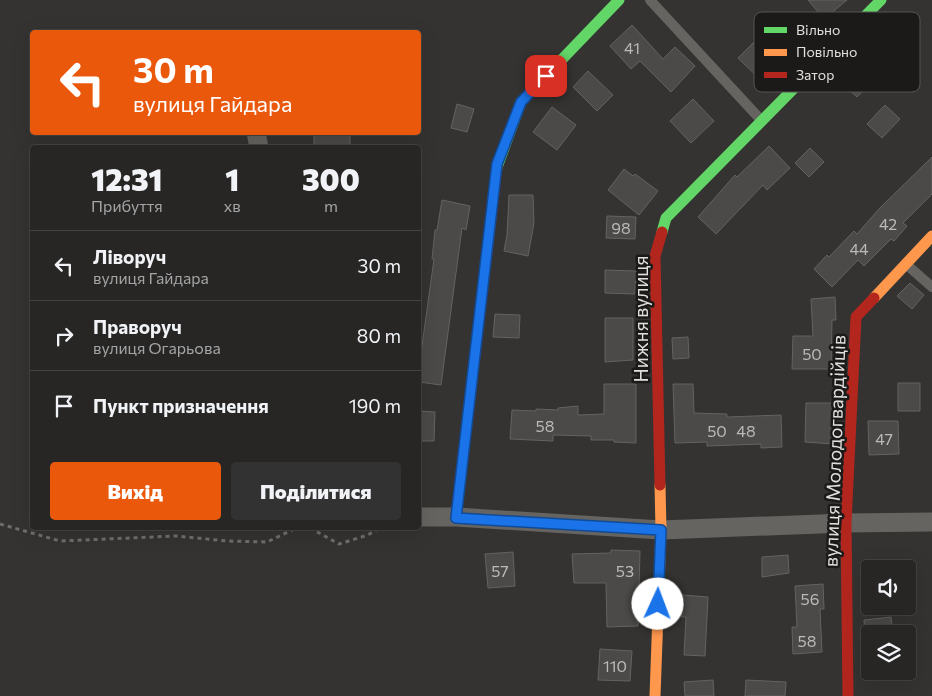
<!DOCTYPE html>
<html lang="uk">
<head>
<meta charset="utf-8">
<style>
  :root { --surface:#272625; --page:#333232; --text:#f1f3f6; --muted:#a4a5a7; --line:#434342; --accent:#ea580c }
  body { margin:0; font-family:Commissioner,sans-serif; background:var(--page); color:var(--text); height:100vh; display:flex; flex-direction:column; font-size:19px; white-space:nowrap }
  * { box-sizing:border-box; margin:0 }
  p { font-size:16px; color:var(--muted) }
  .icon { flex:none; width:28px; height:28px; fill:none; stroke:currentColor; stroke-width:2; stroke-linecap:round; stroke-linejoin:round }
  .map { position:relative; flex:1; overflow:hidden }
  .details { position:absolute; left:30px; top:145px; width:391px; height:385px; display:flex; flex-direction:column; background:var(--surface); border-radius:5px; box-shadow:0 5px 20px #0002,0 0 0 1px var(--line) }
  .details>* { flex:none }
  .hud { position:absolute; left:30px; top:30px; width:391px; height:105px; border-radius:5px; box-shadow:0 5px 20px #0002,0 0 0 1px var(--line); background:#ea580c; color:#fff; overflow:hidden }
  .buttons { position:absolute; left:861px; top:560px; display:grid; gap:10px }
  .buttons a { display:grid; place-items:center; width:55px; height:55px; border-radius:5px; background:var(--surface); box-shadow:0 5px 20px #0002,0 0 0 1px var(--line); font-size:25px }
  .pin { position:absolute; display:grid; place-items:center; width:42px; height:42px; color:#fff; margin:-21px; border-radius:10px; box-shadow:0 2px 8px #0006 }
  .me { position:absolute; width:55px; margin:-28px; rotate:2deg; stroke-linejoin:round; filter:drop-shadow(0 0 4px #0008) }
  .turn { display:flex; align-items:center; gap:18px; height:105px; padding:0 20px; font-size:22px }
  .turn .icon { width:65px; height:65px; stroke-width:2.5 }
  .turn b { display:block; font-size:35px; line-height:42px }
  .eta { display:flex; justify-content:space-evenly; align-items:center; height:85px; text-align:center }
  .eta b { font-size:30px; font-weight:800; line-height:35px }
  .button { display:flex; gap:10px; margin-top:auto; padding:10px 20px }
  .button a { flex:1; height:58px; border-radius:5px; background:var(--accent); color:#fff; font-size:20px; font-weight:800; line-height:58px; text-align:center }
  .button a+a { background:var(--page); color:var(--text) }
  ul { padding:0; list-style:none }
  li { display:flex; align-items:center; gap:15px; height:70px; padding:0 20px; border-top:1px solid var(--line) }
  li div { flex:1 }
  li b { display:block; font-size:19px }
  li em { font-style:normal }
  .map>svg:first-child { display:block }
  .building { fill:#4b4a49; stroke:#646361 }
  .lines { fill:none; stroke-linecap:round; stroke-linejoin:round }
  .path { stroke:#706e6c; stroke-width:3; stroke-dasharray:4 4; stroke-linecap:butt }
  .lane { stroke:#656460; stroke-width:10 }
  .street { stroke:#656460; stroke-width:19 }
  .fast { stroke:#63d668; stroke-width:11 }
  .slow { stroke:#ff974d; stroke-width:11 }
  .jam { stroke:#b3261e; stroke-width:11 }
  .route-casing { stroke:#114b97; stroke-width:12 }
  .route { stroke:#1a73e8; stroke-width:9 }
  .labels { text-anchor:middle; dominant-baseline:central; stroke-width:5; stroke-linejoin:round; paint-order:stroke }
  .number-label { font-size:16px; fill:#bbbab8 }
  .street-label { font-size:19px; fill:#e0dfdd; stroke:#1b1a19 }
  .key { fill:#1b1a19; stroke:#565554; stroke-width:1 }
  .key-label { font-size:14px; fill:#e0dfdd }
</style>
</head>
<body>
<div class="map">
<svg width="932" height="696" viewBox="0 0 932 696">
  <rect width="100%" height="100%" fill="#343331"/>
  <path class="building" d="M 808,0 L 847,0 L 824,19 Z
    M 890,13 L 906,30 L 892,44 L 894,46 L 867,74 L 873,80 L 857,97 L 832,74 Z
    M 632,25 L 663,59 L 675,47 L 695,66 L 671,92 L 640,61 L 631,69 L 610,46 Z
    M 754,42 L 779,67 L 763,82 L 738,58 Z
    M 588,71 L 613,95 L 597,111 L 573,87 Z
    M 693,99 L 714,121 L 691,143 L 670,121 Z
    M 457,104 L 474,109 L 467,132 L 451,128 Z
    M 885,105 L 900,119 L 882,138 L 867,124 Z
    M 552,107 L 576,125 L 557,150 L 533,132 Z
    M 314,132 L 350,132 L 350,148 L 314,148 Z
    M 769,146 L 790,168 L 767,190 L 763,185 L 716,234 L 698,217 L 735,175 L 737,177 Z
    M 810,148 L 824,162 L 809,177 L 795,163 Z
    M 932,157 L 932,194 L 903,223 L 907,226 L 894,241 L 891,239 L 864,266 L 858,260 L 832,287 L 814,269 L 827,255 L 829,257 L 854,231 L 857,234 L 879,209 Z
    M 624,169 L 633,176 L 635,174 L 658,191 L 639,215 L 608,190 Z
    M 509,195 L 533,195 L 534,223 L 528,256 L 504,251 L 507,235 Z
    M 442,200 L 470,206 L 466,230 L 462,228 L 441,385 L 419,382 L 419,353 L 421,353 L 426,317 L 434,259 L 432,259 L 435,230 L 437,230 Z
    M 607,216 L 636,217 L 635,239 L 606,238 Z
    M 605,270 L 636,271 L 635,294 L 605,293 Z
    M 910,283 L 924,295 L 912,309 L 897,296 Z
    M 835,297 L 836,320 L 832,320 L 831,369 L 792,369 L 793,336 L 813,336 L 811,299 Z
    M 495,314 L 520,315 L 519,338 L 493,337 Z
    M 605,318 L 633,318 L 633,360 L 605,362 Z
    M 688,337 L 689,358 L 673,359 L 672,338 Z
    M 898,383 L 920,383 L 920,411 L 898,411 Z
    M 604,384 L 636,384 L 636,443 L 614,442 L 614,440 L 591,440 L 591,436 L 553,435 L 553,441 L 510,439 L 512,410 L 536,411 L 536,409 L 558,410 L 558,408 L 578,406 L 578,415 L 604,414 Z
    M 673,384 L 693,384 L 694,413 L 727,414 L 727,417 L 781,415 L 782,447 L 761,448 L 761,444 L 707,446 L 707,442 L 675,443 Z
    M 806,403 L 834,403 L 833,444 L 805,442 Z
    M 419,411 L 435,412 L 434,441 L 419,441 Z
    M 868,421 L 898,421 L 899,454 L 869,455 Z
    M 611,550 L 640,551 L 639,589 L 637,589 L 638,626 L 607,627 L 606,583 L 574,583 L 572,554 L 611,553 Z
    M 513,552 L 515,586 L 488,588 L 485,554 Z
    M 788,555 L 789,573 L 762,577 L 762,557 Z
    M 823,584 L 824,609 L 820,609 L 822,652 L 793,654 L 792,627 L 797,627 L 795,586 Z
    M 682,595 L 708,597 L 705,656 L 684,655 L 686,617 L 681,617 Z
    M 891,617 L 893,634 L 865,634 L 864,620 Z
    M 600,649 L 632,651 L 630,681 L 598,680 Z
    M 713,680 L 714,696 L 685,696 L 684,682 Z
    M 746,680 L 786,682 L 785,696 L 745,696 Z"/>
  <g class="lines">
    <path class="path" d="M 0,524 L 60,541 L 176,536 L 227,541 L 267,542 L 296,528
      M 310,528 L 339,544 L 368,535 L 379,528"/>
    <path class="lane" d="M 650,0 L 762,121
      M 907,265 L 932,287"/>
    <path class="street" d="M 256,132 L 259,148
      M 419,517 L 456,517 L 661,530 L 846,523 L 932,522"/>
    <path class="fast" d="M 497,167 L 521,102 L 619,0
      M 662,232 L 666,218 L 881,0"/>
    <path class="slow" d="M 874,298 L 932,236
      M 655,696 L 661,530 L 660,485"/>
    <path class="jam" d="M 660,485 L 655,256 L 662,232
      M 456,517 L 497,167
      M 848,696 L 846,523 L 856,317 L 874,298"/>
  </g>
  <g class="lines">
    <g class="route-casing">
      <path id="route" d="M 546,76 L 521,102 L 497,164 L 456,518 L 661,530 L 658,604"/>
    </g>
    <use href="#route" class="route"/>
  </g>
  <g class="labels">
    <g class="number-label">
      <text x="632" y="47">41</text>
      <text x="888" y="223">42</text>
      <text x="621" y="227">98</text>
      <text x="859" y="248">44</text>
      <text x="812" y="353">50</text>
      <text x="545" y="425">58</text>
      <text x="717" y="430">50</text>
      <text x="746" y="430">48</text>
      <text x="884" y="438">47</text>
      <text x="500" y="570">57</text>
      <text x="625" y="570">53</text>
      <text x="810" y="598">56</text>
      <text x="807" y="640">58</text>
      <text x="615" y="665">110</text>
    </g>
    <g class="street-label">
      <text transform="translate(640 319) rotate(-90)">Нижня вулиця</text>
      <text transform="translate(834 451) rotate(-88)">вулиця Молодогвардійців</text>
    </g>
  </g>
  <rect x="754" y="12" width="166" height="80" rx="8" class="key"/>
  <rect x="764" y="27" width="23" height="6" fill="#63d668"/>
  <rect x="764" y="49" width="23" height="7" fill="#ff974d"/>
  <rect x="764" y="72" width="23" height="6" fill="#b3261e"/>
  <g class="key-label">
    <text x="796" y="35">Вільно</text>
    <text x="796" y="57">Повільно</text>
    <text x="796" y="80">Затор</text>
  </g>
</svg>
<div class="buttons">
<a><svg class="icon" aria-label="sound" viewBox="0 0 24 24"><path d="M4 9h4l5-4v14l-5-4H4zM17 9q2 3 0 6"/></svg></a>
<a><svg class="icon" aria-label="layers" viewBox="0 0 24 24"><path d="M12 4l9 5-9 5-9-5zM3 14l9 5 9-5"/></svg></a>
</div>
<div class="pin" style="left:546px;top:76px;background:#d93025"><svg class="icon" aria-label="arrive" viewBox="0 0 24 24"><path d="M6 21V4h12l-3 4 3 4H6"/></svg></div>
<svg class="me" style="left:658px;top:604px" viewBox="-20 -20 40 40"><circle r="19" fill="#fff"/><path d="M0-13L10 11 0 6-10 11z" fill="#1a73e8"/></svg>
<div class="hud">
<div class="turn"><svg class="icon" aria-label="left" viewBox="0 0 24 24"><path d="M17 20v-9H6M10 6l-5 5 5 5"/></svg><div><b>30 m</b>вулиця Гайдара</div></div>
</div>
<section class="details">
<div class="eta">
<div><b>12:31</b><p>Прибуття</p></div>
<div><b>1</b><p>хв</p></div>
<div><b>300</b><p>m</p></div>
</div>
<ul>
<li><svg class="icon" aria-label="left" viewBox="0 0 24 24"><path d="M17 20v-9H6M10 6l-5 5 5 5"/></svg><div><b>Ліворуч</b><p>вулиця Гайдара</p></div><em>30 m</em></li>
<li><svg class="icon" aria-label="right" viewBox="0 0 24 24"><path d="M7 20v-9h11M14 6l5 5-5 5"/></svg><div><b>Праворуч</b><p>вулиця Огарьова</p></div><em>80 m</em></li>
<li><svg class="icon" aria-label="arrive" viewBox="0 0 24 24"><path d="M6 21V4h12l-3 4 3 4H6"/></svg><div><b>Пункт призначення</b></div><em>190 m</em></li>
</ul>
<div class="button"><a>Вихід</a><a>Поділитися</a></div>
</section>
</div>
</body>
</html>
